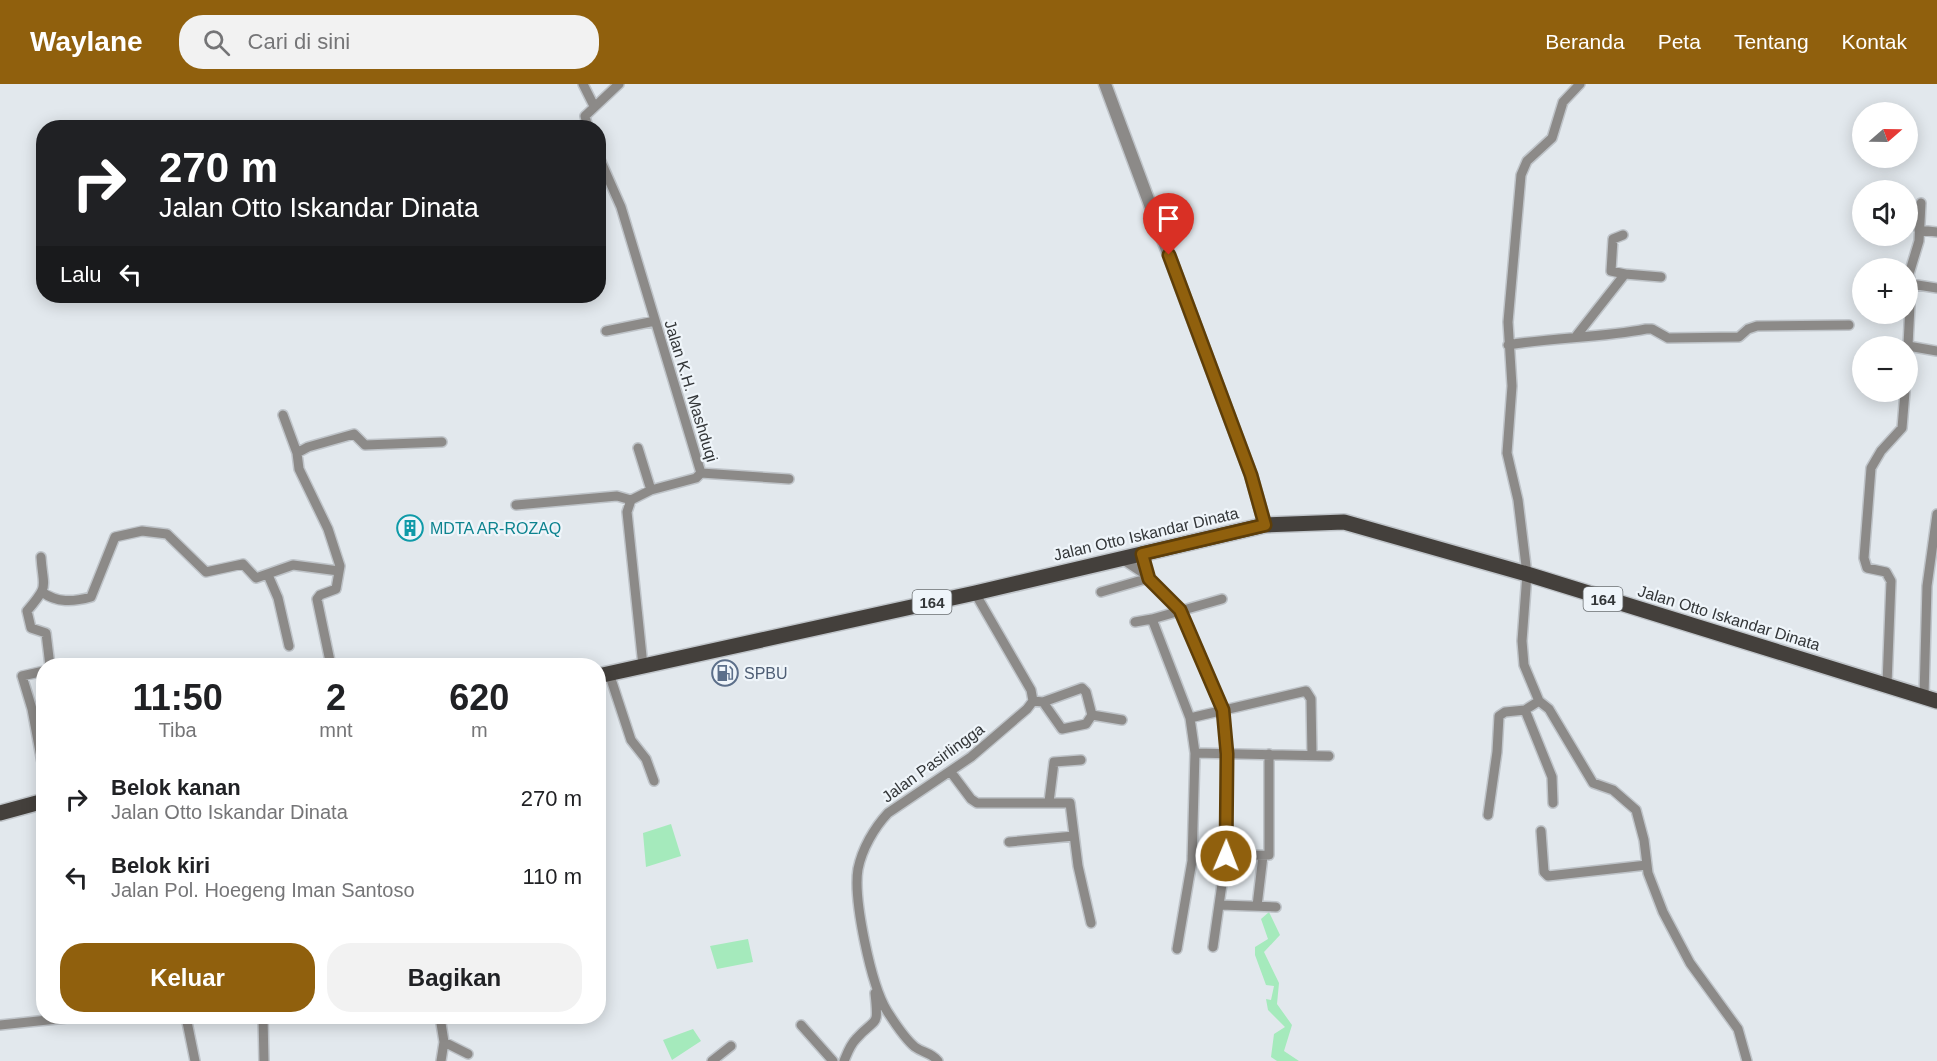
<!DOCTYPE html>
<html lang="id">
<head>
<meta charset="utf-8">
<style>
  :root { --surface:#fff; --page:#f2f2f2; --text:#202124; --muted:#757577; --accent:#90600d }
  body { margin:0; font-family:Helvetica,sans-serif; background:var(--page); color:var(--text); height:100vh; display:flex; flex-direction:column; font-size:22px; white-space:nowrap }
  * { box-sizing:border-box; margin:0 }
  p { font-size:20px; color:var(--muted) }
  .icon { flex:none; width:33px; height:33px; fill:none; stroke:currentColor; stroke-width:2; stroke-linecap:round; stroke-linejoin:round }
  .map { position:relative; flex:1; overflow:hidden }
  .details { position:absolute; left:36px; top:574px; width:570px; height:366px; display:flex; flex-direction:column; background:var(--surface); border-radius:24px; box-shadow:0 3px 15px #0003 }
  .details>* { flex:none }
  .top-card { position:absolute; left:36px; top:36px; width:570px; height:183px; border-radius:24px; box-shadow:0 3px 15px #0003; background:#202124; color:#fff; overflow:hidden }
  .needle { width:39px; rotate:70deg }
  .controls { position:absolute; left:1852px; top:18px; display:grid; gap:12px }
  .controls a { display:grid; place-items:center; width:66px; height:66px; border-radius:50%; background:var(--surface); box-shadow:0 3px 15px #0003; font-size:30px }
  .pin { position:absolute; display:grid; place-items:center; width:51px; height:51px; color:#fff; margin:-62px -26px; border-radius:50% 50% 50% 0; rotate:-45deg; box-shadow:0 0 6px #0007 }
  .pin .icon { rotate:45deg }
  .me { position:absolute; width:66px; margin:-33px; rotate:1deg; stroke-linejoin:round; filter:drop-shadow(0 0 4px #0008) }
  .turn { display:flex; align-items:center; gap:21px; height:126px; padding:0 24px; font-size:27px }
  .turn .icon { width:78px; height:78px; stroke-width:2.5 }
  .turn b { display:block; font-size:42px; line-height:51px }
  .then { display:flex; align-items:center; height:57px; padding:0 24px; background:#0003; gap:12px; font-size:22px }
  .eta { display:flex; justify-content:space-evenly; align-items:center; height:102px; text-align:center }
  .eta b { font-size:36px; font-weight:700; line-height:42px }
  .primary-button { display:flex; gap:12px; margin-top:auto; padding:12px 24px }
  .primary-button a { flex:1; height:69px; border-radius:24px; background:var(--accent); color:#fff; font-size:24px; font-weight:700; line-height:69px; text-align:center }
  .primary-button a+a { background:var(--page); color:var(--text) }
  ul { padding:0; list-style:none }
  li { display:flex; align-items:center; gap:18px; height:78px; padding:0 24px }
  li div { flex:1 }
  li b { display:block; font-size:22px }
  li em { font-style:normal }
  header { display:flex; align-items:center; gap:36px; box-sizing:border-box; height:84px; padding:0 30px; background:var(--accent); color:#fff }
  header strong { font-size:28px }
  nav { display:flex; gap:33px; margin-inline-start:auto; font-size:21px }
  .search { width:420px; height:54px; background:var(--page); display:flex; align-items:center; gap:15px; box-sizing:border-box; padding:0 21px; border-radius:24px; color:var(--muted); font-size:22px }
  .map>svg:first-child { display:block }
  .green { fill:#a5eabc }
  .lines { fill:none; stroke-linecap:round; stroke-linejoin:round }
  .minor-casing { stroke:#bfc4c9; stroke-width:12 }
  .tertiary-casing { stroke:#bfc4c9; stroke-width:15 }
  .primary-casing { stroke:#bfc4c9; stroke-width:18 }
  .minor { stroke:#8c8a88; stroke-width:9 }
  .tertiary { stroke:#8c8a88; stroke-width:12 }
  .primary { stroke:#44403c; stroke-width:15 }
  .route-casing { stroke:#5e3e08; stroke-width:15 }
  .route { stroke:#90600d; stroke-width:10 }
  .labels { text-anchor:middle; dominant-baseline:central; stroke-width:4.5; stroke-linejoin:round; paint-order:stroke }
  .shield { fill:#eff5fa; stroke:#6b6f72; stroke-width:1.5 }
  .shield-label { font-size:15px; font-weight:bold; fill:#333638 }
  .street-label { font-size:16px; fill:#333638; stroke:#eff5fa }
  .culture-label { font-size:16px; fill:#0d838f; stroke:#eff5fa; text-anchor:start }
  .service-label { font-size:16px; fill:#4e5e75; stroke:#eff5fa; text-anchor:start }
</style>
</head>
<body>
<header>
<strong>Waylane</strong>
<div class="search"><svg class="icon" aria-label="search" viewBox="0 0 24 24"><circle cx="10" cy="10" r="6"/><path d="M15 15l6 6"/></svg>Cari di sini</div>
<nav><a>Beranda</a><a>Peta</a><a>Tentang</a><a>Kontak</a></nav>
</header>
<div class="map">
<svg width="1937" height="977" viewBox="0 0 1937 977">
  <rect width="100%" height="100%" fill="#e2e8ed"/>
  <path class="green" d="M 671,740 L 681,772 L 646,783 L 643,749 Z
    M 1269,828 L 1280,851 L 1264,868 L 1279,899 L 1277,920 L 1292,941 L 1284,967 L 1299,977 L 1277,977 L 1271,973 L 1274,950 L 1285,943 L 1268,926 L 1266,915 L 1271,916 L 1274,902 L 1266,901 L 1255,871 L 1255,863 L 1268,855 L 1261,835 Z
    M 748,855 L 753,878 L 717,885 L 710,862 Z
    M 693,945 L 701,957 L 672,976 L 663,956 Z"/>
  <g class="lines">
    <g class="minor-casing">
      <path id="minor" d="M 583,0 L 594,22
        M 1580,0 L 1563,18 L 1552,54 L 1527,77 L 1521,91 L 1508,238 L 1512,302 L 1507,369 L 1518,416 L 1527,490 L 1522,557 L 1524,581 L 1539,617 L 1549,625 L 1593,699 L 1613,706 L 1636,726 L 1644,756 L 1648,789 L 1663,828 L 1690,879 L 1738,945 L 1747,977
        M 588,44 L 585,32 L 619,0
        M 598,71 L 621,123 L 701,389 L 696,394 L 651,406 L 631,416 L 627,428 L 643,582
        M 1919,146 L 1937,148
        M 1625,190 L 1661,193
        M 1911,200 L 1909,190 L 1919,157 L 1921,119
        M 606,247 L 655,237
        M 1577,251 L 1625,190 L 1611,187 L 1613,155 L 1623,151
        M 1508,261 C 1554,253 1600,254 1646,245 L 1652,245 L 1668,254 L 1739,253 L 1748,245 L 1757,242 L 1849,241
        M 1908,262 L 1911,200 L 1937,204
        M 1908,262 L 1937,267
        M 283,331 L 297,369
        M 638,364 L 651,406
        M 701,389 L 789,395
        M 516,421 L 617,412 L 631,416
        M 1142,470 L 1149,494 L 1180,526 L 1223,626 L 1227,670 L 1226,772 L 1213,863
        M 41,473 C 43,505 50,500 27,527 L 31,544 L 46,549 L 50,582
        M 1122,475 L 1149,493
        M 268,491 L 278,514 L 289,562
        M 42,508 C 57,519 73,518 91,513 L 115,453 L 142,447 L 167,450 L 206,488 L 243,480 L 256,494 L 293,481 L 339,487
        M 1101,508 L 1149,494
        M 1135,538 L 1152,535
        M 331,582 L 317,515 L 320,511 L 336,505 L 340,482 L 328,445 L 299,385 L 297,369 L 308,363 L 354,350 L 365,361 L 442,358
        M 44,587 L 22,592 L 32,625 L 44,689
        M 609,589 L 631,656 L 646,675 L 654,697
        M 1887,600 L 1891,497 L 1886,488 L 1867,484 L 1864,474 L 1871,384 L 1881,367 L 1902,344 L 1905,308
        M 1924,612 L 1927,502 L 1937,430
        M 1033,617 L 1043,618 L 1082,604 L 1086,608 L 1092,631 L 1086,640 L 1062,645 L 1043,618
        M 1525,626 L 1552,693 L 1553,719
        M 1092,631 L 1122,636
        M 1190,634 L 1306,607 L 1311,615 L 1312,671
        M 1195,669 L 1329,672
        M 950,687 L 971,715 L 977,719 L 1070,719 L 1078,782 L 1091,839
        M 1049,718 L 1054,678 L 1081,676
        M 1488,731 L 1497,668 L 1499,632 L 1505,628 L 1525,626 L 1539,617
        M 1541,747 L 1544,788 L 1548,792 L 1647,781
        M 1009,758 L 1074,752
        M 1192,772 L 1269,771 L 1269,670
        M 1220,821 L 1276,823
        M 1257,822 L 1263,772
        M 1177,865 L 1192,777 L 1195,669 L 1190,634 L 1152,535 L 1222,515
        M 186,933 L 195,977
        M 263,933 L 264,977
        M 440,933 L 444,958 L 441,977
        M 0,941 L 76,933
        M 801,941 L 833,977
        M 444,958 L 468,970
        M 712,977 L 731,962
        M 844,977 C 847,970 850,961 856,955 C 876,932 879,946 875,909
        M 938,977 C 931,968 923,969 915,963 C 905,955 894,938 887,927 C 871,901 853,815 858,785 C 862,765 874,744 888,729 L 971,673 L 1027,625 L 1033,617 L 1031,606 L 975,509"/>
    </g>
    <g class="tertiary-casing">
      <path id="tertiary" d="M 1105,0 L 1251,391 L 1265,441"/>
    </g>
    <g class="primary-casing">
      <path id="primary" d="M 598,592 L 975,509 L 1265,441 L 1344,438 L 1527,490 L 1937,617
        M 0,729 L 44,717"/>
    </g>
    <use href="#minor" class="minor"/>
    <use href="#tertiary" class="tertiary"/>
    <use href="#primary" class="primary"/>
  </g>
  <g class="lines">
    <g class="route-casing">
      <path id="route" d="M 1169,171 L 1251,391 L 1265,441 L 1142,470 L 1149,495 L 1180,526 L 1223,626 L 1227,670 L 1226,772"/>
    </g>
    <use href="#route" class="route"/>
  </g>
  <defs>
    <g id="building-ring" transform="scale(1.35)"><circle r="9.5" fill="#eff5fa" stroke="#0f9aa8" stroke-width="1.5"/><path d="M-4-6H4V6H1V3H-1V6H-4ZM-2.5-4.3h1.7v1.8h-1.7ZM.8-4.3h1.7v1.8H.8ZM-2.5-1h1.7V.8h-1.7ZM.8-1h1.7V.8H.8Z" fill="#0f9aa8"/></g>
    <g id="fuel-ring" transform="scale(1.35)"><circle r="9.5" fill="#eff5fa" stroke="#5c6f8a" stroke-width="1.5"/><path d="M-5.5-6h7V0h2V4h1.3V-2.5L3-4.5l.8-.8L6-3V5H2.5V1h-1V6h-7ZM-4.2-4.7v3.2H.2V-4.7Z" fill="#5c6f8a"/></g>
  </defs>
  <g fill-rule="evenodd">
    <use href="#building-ring" x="410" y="444"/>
    <use href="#fuel-ring" x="725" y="589"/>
  </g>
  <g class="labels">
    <g class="shield">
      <rect x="1583.5" y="503" width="39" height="24" rx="4.5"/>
      <rect x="912.5" y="506" width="39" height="24" rx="4.5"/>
    </g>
    <g class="shield-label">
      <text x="1603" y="515">164</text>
      <text x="932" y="518">164</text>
    </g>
    <g class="street-label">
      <text transform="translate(691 307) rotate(73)">Jalan K.H. Mashduqi</text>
      <text transform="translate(1146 450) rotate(-13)">Jalan Otto Iskandar Dinata</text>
      <text transform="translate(1729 534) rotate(17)">Jalan Otto Iskandar Dinata</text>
      <text transform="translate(933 679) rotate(-36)">Jalan Pasirlingga</text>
    </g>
    <g class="culture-label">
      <text x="430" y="444">MDTA AR-ROZAQ</text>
    </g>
    <g class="service-label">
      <text x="744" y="589">SPBU</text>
    </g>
  </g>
</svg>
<div class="controls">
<a><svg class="needle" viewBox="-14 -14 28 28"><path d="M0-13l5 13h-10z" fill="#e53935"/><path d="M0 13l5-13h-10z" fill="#757577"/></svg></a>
<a><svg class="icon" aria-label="sound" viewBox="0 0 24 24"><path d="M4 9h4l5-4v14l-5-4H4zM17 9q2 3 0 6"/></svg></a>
<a>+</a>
<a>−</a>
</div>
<div class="pin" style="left:1169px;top:171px;background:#d93025"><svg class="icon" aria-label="arrive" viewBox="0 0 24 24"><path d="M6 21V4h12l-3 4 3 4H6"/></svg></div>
<svg class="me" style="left:1226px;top:772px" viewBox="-20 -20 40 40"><circle r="17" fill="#90600d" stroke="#fff" stroke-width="3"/><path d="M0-11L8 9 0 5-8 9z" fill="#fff"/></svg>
<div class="top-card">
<div class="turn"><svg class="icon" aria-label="right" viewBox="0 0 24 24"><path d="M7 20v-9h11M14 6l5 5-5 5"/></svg><div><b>270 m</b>Jalan Otto Iskandar Dinata</div></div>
<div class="then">Lalu<svg class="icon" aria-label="left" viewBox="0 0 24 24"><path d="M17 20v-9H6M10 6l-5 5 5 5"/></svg></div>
</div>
<section class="details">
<div class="eta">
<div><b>11:50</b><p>Tiba</p></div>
<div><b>2</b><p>mnt</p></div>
<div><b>620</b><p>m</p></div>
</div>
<ul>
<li><svg class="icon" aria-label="right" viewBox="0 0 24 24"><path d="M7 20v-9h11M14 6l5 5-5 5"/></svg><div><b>Belok kanan</b><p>Jalan Otto Iskandar Dinata</p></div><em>270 m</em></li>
<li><svg class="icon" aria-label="left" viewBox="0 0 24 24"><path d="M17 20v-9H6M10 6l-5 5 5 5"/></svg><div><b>Belok kiri</b><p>Jalan Pol. Hoegeng Iman Santoso</p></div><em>110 m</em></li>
</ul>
<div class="primary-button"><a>Keluar</a><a>Bagikan</a></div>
</section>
</div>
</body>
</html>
